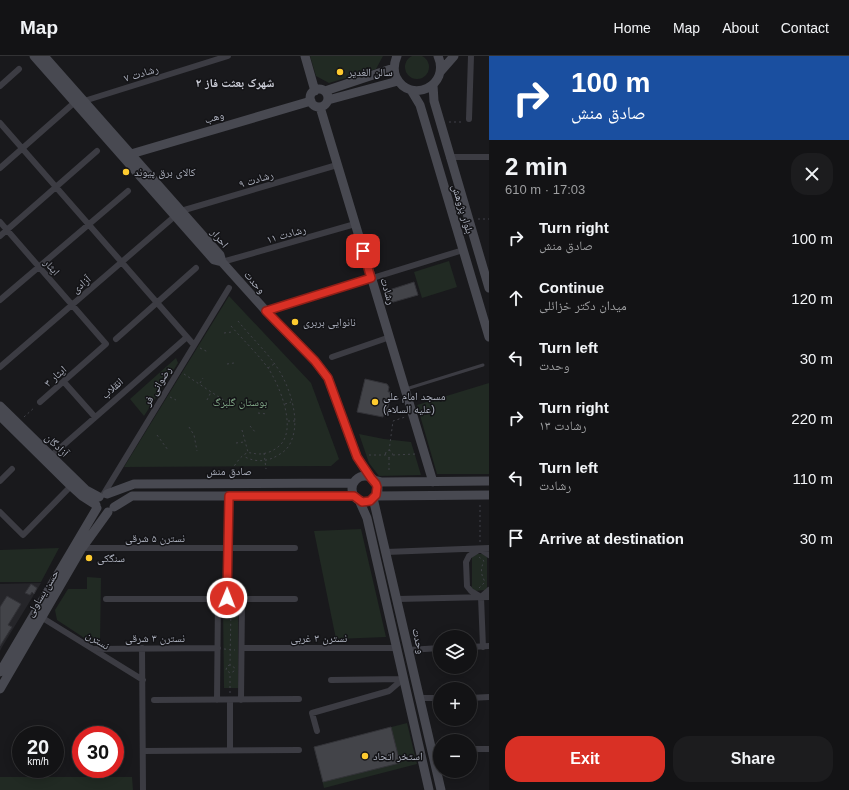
<!DOCTYPE html>
<html lang="en">
<head>
<meta charset="utf-8">
<style>
  :root { --surface:#131315; --page:#1c1c1e; --text:#f1f3f6; --muted:#9d9ea0; --line:#323234; --accent:#d93025 }
  body { margin:0; font-family:Helvetica,"Noto Naskh Arabic",sans-serif; background:var(--page); color:var(--text); height:100vh; display:flex; flex-direction:column; font-size:15px; white-space:nowrap }
  * { box-sizing:border-box; margin:0 }
  p { font-size:13px; color:var(--muted) }
  .icon { flex:none; width:22px; height:22px; fill:none; stroke:currentColor; stroke-width:2; stroke-linecap:round; stroke-linejoin:round }
  .map { position:relative; flex:1; overflow:hidden }
  .details { display:flex; flex-direction:column; background:var(--surface); width:360px }
  .details>* { flex:none }
  .banner { background:#1a4fa0; color:#fff; overflow:hidden }
  .tools { position:absolute; left:433px; top:574px; display:grid; gap:8px }
  .tools a { display:grid; place-items:center; width:44px; height:44px; border-radius:50%; background:var(--surface); box-shadow:0 2px 10px #0003,0 0 0 1px var(--line); font-size:20px }
  .speed { position:absolute; left:12px; top:670px; display:flex; gap:8px; font-size:20px; font-weight:700; text-align:center }
  .speed>* { display:grid; place-content:center; width:52px; height:52px; border-radius:50%; background:var(--surface); box-shadow:0 2px 10px #0003,0 0 0 1px var(--line); line-height:1 }
  .speed small { font-size:10px; font-weight:400 }
  .speed .limit { border:6px solid #d22; background:#fff; color:#111 }
  .pin { position:absolute; display:grid; place-items:center; width:34px; height:34px; color:#fff; margin:-17px; border-radius:8px; box-shadow:0 2px 6px #0006 }
  .me { position:absolute; width:44px; margin:-22px; rotate:1deg; stroke-linejoin:round; filter:drop-shadow(0 0 3px #0008) }
  .turn { display:flex; align-items:center; gap:14px; height:84px; padding:0 16px; font-size:18px }
  .turn .icon { width:52px; height:52px; stroke-width:2.5 }
  .turn b { display:block; font-size:28px; line-height:34px }
  .round { display:grid; place-items:center; flex:none; width:42px; height:42px; border-radius:16px; background:var(--page) }
  .overview { display:flex; align-items:center; justify-content:space-between; height:68px; padding:0 16px }
  h1 { font-size:24px; font-weight:700; line-height:30px }
  .button { display:flex; gap:8px; margin-top:auto; padding:8px 16px }
  .button a { flex:1; height:46px; border-radius:16px; background:var(--accent); color:#fff; font-size:16px; font-weight:700; line-height:46px; text-align:center }
  .button a+a { background:var(--page); color:var(--text) }
  ul { padding:0; list-style:none }
  li { display:flex; align-items:center; gap:12px; height:60px; padding:0 16px }
  li div { flex:1 }
  li b { display:block; font-size:15px }
  li em { font-style:normal }
  header { display:flex; align-items:center; gap:24px; box-sizing:border-box; height:56px; padding:0 20px; background:var(--surface); border-bottom:1px solid var(--line) }
  header strong { font-size:19px }
  nav { display:flex; gap:22px; margin-inline-start:auto; font-size:14px }
  main { display:flex; flex:1; min-height:0 }
  .map>svg:first-child { display:block }
  .built { fill:#252529 }
  .green { fill:#212a23 }
  .building { fill:#434449; stroke:#333338 }
  .lines { fill:none; stroke-linecap:round; stroke-linejoin:round }
  .path { stroke:#404148; stroke-width:1; stroke-dasharray:2 3; stroke-linecap:butt }
  .lane { stroke:#3c3c43; stroke-width:3 }
  .street { stroke:#3c3c43; stroke-width:6 }
  .secondary { stroke:#484951; stroke-width:9 }
  .route-casing { stroke:#8d1f18; stroke-width:10 }
  .route { stroke:#d93025; stroke-width:7 }
  .poi-dot { fill:#fecb2f; stroke:#141417; stroke-width:1.5 }
  .labels { text-anchor:middle; dominant-baseline:central; stroke-width:3; stroke-linejoin:round; paint-order:stroke }
  .poi-label { font-size:11px; fill:#abafbc; stroke:#141417; text-anchor:start }
  .street-label { font-size:11px; fill:#abafbc; stroke:#141417 }
  .park-label { font-size:11px; fill:#81a887; stroke:#141417 }
  .neighbourhood-label { font-size:12px; font-weight:bold; fill:#ccced8; stroke:#141417 }
</style>
</head>
<body>
<header>
<strong>Map</strong>
<nav><a>Home</a><a>Map</a><a>About</a><a>Contact</a></nav>
</header>
<main>
<div class="map">
<svg width="489" height="734" viewBox="0 0 489 734">
  <rect width="100%" height="100%" fill="#19191c"/>
  <path class="built" d="M 41,527 L 2,591 L 0,595 L 0,528 Z"/>
  <path class="green" d="M405 11a12 12 0 1 1 24 0a12 12 0 1 1-24 0Z
    M 310,0 L 383,0 L 376,13 L 329,27 L 316,20 Z
    M 449,205 L 457,231 L 422,242 L 414,216 Z
    M 229,240 L 311,327 L 339,403 L 331,410 L 124,411 Z
    M 176,302 L 178,307 L 144,360 L 130,343 Z
    M 489,327 L 489,418 L 437,418 L 417,349 Z
    M 359,378 L 384,383 L 411,386 L 421,419 L 379,420 L 369,407 Z
    M 361,473 L 386,581 L 336,583 L 314,475 Z
    M 59,492 L 41,526 L 0,526 L 0,494 Z
    M 474,498 L 484,498 L 487,501 L 487,532 L 485,534 L 475,535 L 472,532 L 472,501 Z
    M 87,521 L 101,522 L 100,587 L 95,589 L 57,564 L 55,554 L 68,533 L 87,533 Z
    M 223,551 L 238,551 L 238,632 L 224,632 Z
    M 407,667 L 417,708 L 324,732 L 314,691 Z
    M 0,721 L 132,721 L 133,734 L 0,734 Z"/>
  <path class="building" d="M 414,226 L 418,239 L 390,247 L 386,235 Z
    M 365,323 L 387,328 L 389,331 L 388,336 L 392,336 L 387,356 L 384,356 L 383,361 L 357,356 Z
    M 31,528 L 37,532 L 34,538 L 32,536 L 30,539 L 25,537 Z
    M 7,540 L 21,548 L 8,569 L 12,571 L 0,590 L 0,551 Z
    M 391,671 L 400,707 L 323,726 L 314,691 Z"/>
  <g class="lines">
    <path class="path" d="M 449,66 L 464,66
      M 478,163 L 489,163
      M 238,265 C 249,279 263,292 274,307 C 287,324 298,354 294,376 C 292,385 289,393 280,398 C 268,406 256,407 243,400
      M 231,270 C 243,284 257,297 268,312 C 279,328 299,375 278,391 C 273,395 266,398 259,398 C 254,398 250,396 247,397 C 240,400 236,408 232,413
      M 224,277 L 232,276
      M 200,292 L 208,296
      M 227,308 L 234,307
      M 268,312 L 274,308
      M 184,318 L 231,349
      M 200,327 L 203,322
      M 170,341 L 176,344
      M 207,344 L 211,336
      M 285,348 L 291,346
      M 258,357 L 267,358
      M 24,361 L 35,351
      M 288,365 L 295,365
      M 250,370 L 256,377
      M 189,371 L 194,379 L 197,395
      M 242,374 L 248,396
      M 157,379 L 168,394
      M 236,387 L 244,386
      M385.5 398a3.5 3.5 0 1 1 7 0a3.5 3.5 0 1 1-7 0Z
      M 389,395 L 393,365 L 405,361
      M 264,397 L 266,413
      M 369,399 L 385,399
      M 393,399 L 416,398
      M 389,402 L 389,416
      M 480,486 L 480,447
      M 479,532 L 485,526 C 481,518 480,514 484,505 L 479,501
      M 224,593 L 235,594
      M 230,609 L 227,610 L 226,614 L 230,617 L 233,616 L 235,613 L 233,610 L 230,609 L 231,550
      M 230,637 L 230,618"/>
    <path class="lane" d="M 406,333 L 483,309"/>
    <path class="street" d="M 0,30 L 19,13
      M 84,45 L 228,0
      M 469,63 L 471,0
      M 0,67 L 194,289
      M 449,101 L 489,101
      M 0,112 L 75,46
      M 181,155 L 337,109
      M 0,166 L 106,288 L 40,346
      M 0,180 L 97,95
      M 222,206 L 355,168
      M 0,244 L 128,135
      M 266,255 L 463,194
      M 116,283 L 196,212
      M 332,301 L 390,281
      M 0,311 L 175,160
      M 64,326 L 95,361
      M 51,400 L 187,281
      M 0,425 L 12,413
      M 103,439 L 229,232
      M 0,456 L 23,479 L 71,430
      M 82,492 L 295,492
      M 386,496 L 489,492
      M 481,541 L 471,535 L 467,530 L 466,506 L 469,500 L 480,493 L 489,499
      M 481,541 L 483,591
      M 481,541 L 489,534
      M 227,542 L 229,440
      M 106,543 L 295,543
      M 397,543 L 489,541
      M 41,561 L 143,624
      M 470,591 L 489,590
      M 142,592 L 143,734
      M 242,592 L 396,592
      M 93,593 L 218,592
      M 409,594 L 440,592
      M 331,624 L 403,623
      M 420,642 L 440,642
      M 470,642 L 489,641
      M 154,644 L 299,643
      M 217,644 L 218,542
      M 230,644 L 230,694
      M 241,644 L 242,543
      M 317,675 L 312,657 L 389,635 L 403,623
      M 470,693 L 489,693
      M 143,695 L 299,694"/>
    <path class="secondary" d="M 34,0 L 214,204 L 222,206
      M 44,0 L 220,199 L 222,206 L 266,255 L 315,305 L 328,322 L 357,401 L 371,422
      M 305,0 L 315,35
      M 397,0 C 394,7 393,14 396,21 C 410,49 451,30 438,0
      M 440,16 L 454,0
      M 433,29 L 434,45 L 489,232
      M310 42a9 9 0 1 1 18 0a9 9 0 1 1-18 0Z
      M 411,34 L 420,49 L 489,281
      M 325,35 L 394,12
      M 328,44 L 398,25
      M 320,51 L 433,426
      M 128,102 L 131,98 L 311,45
      M 0,350 L 86,434 L 99,441
      M 0,360 L 71,430 L 82,440 L 96,449
      M352 433a13 13 0 1 1 26 0a13 13 0 1 1-26 0Z
      M 374,424 L 382,426 L 489,425
      M 107,438 L 134,428 L 353,427
      M 375,440 L 489,439
      M 373,442 L 441,734
      M 359,444 L 367,462 L 429,734
      M 114,451 L 132,440 L 354,440
      M 0,616 L 97,452
      M 0,633 L 82,492 L 108,456"/>
  </g>
  <g class="lines">
    <g class="route-casing">
      <path id="route" d="M 227,542 L 229,440 L 354,440 L 362,446 L 370,445 L 376,439 L 377,431 L 376,428 L 371,422 L 357,401 L 328,322 L 315,305 L 266,255 L 371,222 L 363,195"/>
    </g>
    <use href="#route" class="route"/>
  </g>
  <g class="poi-dot">
    <circle cx="340" cy="16" r="4"/>
    <circle cx="126" cy="116" r="4"/>
    <circle cx="295" cy="266" r="4"/>
    <circle cx="375" cy="346" r="4"/>
    <circle cx="89" cy="502" r="4"/>
    <circle cx="365" cy="700" r="4"/>
  </g>
  <g class="labels">
    <g class="poi-label">
      <text x="348" y="16">سالن الغدیر</text>
      <text x="134" y="116">کالای برق پیوند</text>
      <text x="303" y="266">نانوایی بربری</text>
      <text x="383" y="340">مسجد امام علی<tspan x="383" dy="13">(علیه السلام)</tspan></text>
      <text x="97" y="502">سنگکی</text>
      <text x="373" y="700">استخر اتحاد</text>
    </g>
    <g class="street-label">
      <text transform="translate(141 17) rotate(-17)">رشادت ۷</text>
      <text transform="translate(214 61) rotate(-16)">وهب</text>
      <text transform="translate(256 123) rotate(-17)">رشادت ۹</text>
      <text transform="translate(463 153) rotate(73)">بلوار پژوهش</text>
      <text transform="translate(286 178) rotate(-16)">رشادت ۱۱</text>
      <text transform="translate(220 182) rotate(51)">احرار</text>
      <text transform="translate(52 211) rotate(49)">ایثار</text>
      <text transform="translate(255 226) rotate(48)">وحدت</text>
      <text transform="translate(81 228) rotate(-40)">آزادی</text>
      <text transform="translate(388 235) rotate(73)">رشادت</text>
      <text transform="translate(55 320) rotate(-42)">ایثار ۳</text>
      <text transform="translate(157 330) rotate(-59)">رضوانی فر</text>
      <text transform="translate(112 332) rotate(-41)">انقلاب</text>
      <text transform="translate(57 389) rotate(44)">آزادگان</text>
      <text x="229" y="415">صادق منش</text>
      <text x="155" y="482">نسترن ۵ شرقی</text>
      <text transform="translate(42 537) rotate(-59)">حسن یساولی</text>
      <text x="155" y="582">نسترن ۳ شرقی</text>
      <text x="319" y="582">نسترن ۳ غربی</text>
      <text transform="translate(98 584) rotate(32)">نسترن</text>
      <text transform="translate(419 585) rotate(77)">وحدت</text>
    </g>
    <g class="park-label">
      <text x="240" y="346">بوستان گلبرگ</text>
    </g>
    <g class="neighbourhood-label">
      <text x="235" y="27">شهرک بعثت فاز ۲</text>
    </g>
  </g>
</svg>
<div class="tools">
<a><svg class="icon" aria-label="layers" viewBox="0 0 24 24"><path d="M12 4l9 5-9 5-9-5zM3 14l9 5 9-5"/></svg></a>
<a>+</a>
<a>−</a>
</div>
<div class="speed"><div>20<small>km/h</small></div><div class="limit">30</div></div>
<div class="pin" style="left:363px;top:195px;background:#d93025"><svg class="icon" aria-label="arrive" viewBox="0 0 24 24"><path d="M6 21V4h12l-3 4 3 4H6"/></svg></div>
<svg class="me" style="left:227px;top:542px" viewBox="-20 -20 40 40"><circle r="17" fill="#d93025" stroke="#fff" stroke-width="3"/><path d="M0-11L8 9 0 5-8 9z" fill="#fff"/></svg>
</div>
<section class="details">
<div class="banner">
<div class="turn"><svg class="icon" aria-label="right" viewBox="0 0 24 24"><path d="M7 20v-9h11M14 6l5 5-5 5"/></svg><div><b>100 m</b>صادق منش</div></div>
</div>
<div class="overview"><div><h1>2 min</h1><p>610 m · 17:03</p></div><a class="round"><svg class="icon" aria-label="close" viewBox="0 0 24 24"><path d="M6 6l12 12M18 6L6 18"/></svg></a></div>
<ul>
<li><svg class="icon" aria-label="right" viewBox="0 0 24 24"><path d="M7 20v-9h11M14 6l5 5-5 5"/></svg><div><b>Turn right</b><p>صادق منش</p></div><em>100 m</em></li>
<li><svg class="icon" aria-label="ahead" viewBox="0 0 24 24"><path d="M12 20V5M6 11l6-6 6 6"/></svg><div><b>Continue</b><p>میدان دکتر خزائلی</p></div><em>120 m</em></li>
<li><svg class="icon" aria-label="left" viewBox="0 0 24 24"><path d="M17 20v-9H6M10 6l-5 5 5 5"/></svg><div><b>Turn left</b><p>وحدت</p></div><em>30 m</em></li>
<li><svg class="icon" aria-label="right" viewBox="0 0 24 24"><path d="M7 20v-9h11M14 6l5 5-5 5"/></svg><div><b>Turn right</b><p>رشادت ۱۳</p></div><em>220 m</em></li>
<li><svg class="icon" aria-label="left" viewBox="0 0 24 24"><path d="M17 20v-9H6M10 6l-5 5 5 5"/></svg><div><b>Turn left</b><p>رشادت</p></div><em>110 m</em></li>
<li><svg class="icon" aria-label="arrive" viewBox="0 0 24 24"><path d="M6 21V4h12l-3 4 3 4H6"/></svg><div><b>Arrive at destination</b></div><em>30 m</em></li>
</ul>
<div class="button"><a>Exit</a><a>Share</a></div>
</section>
</main>
</body>
</html>
